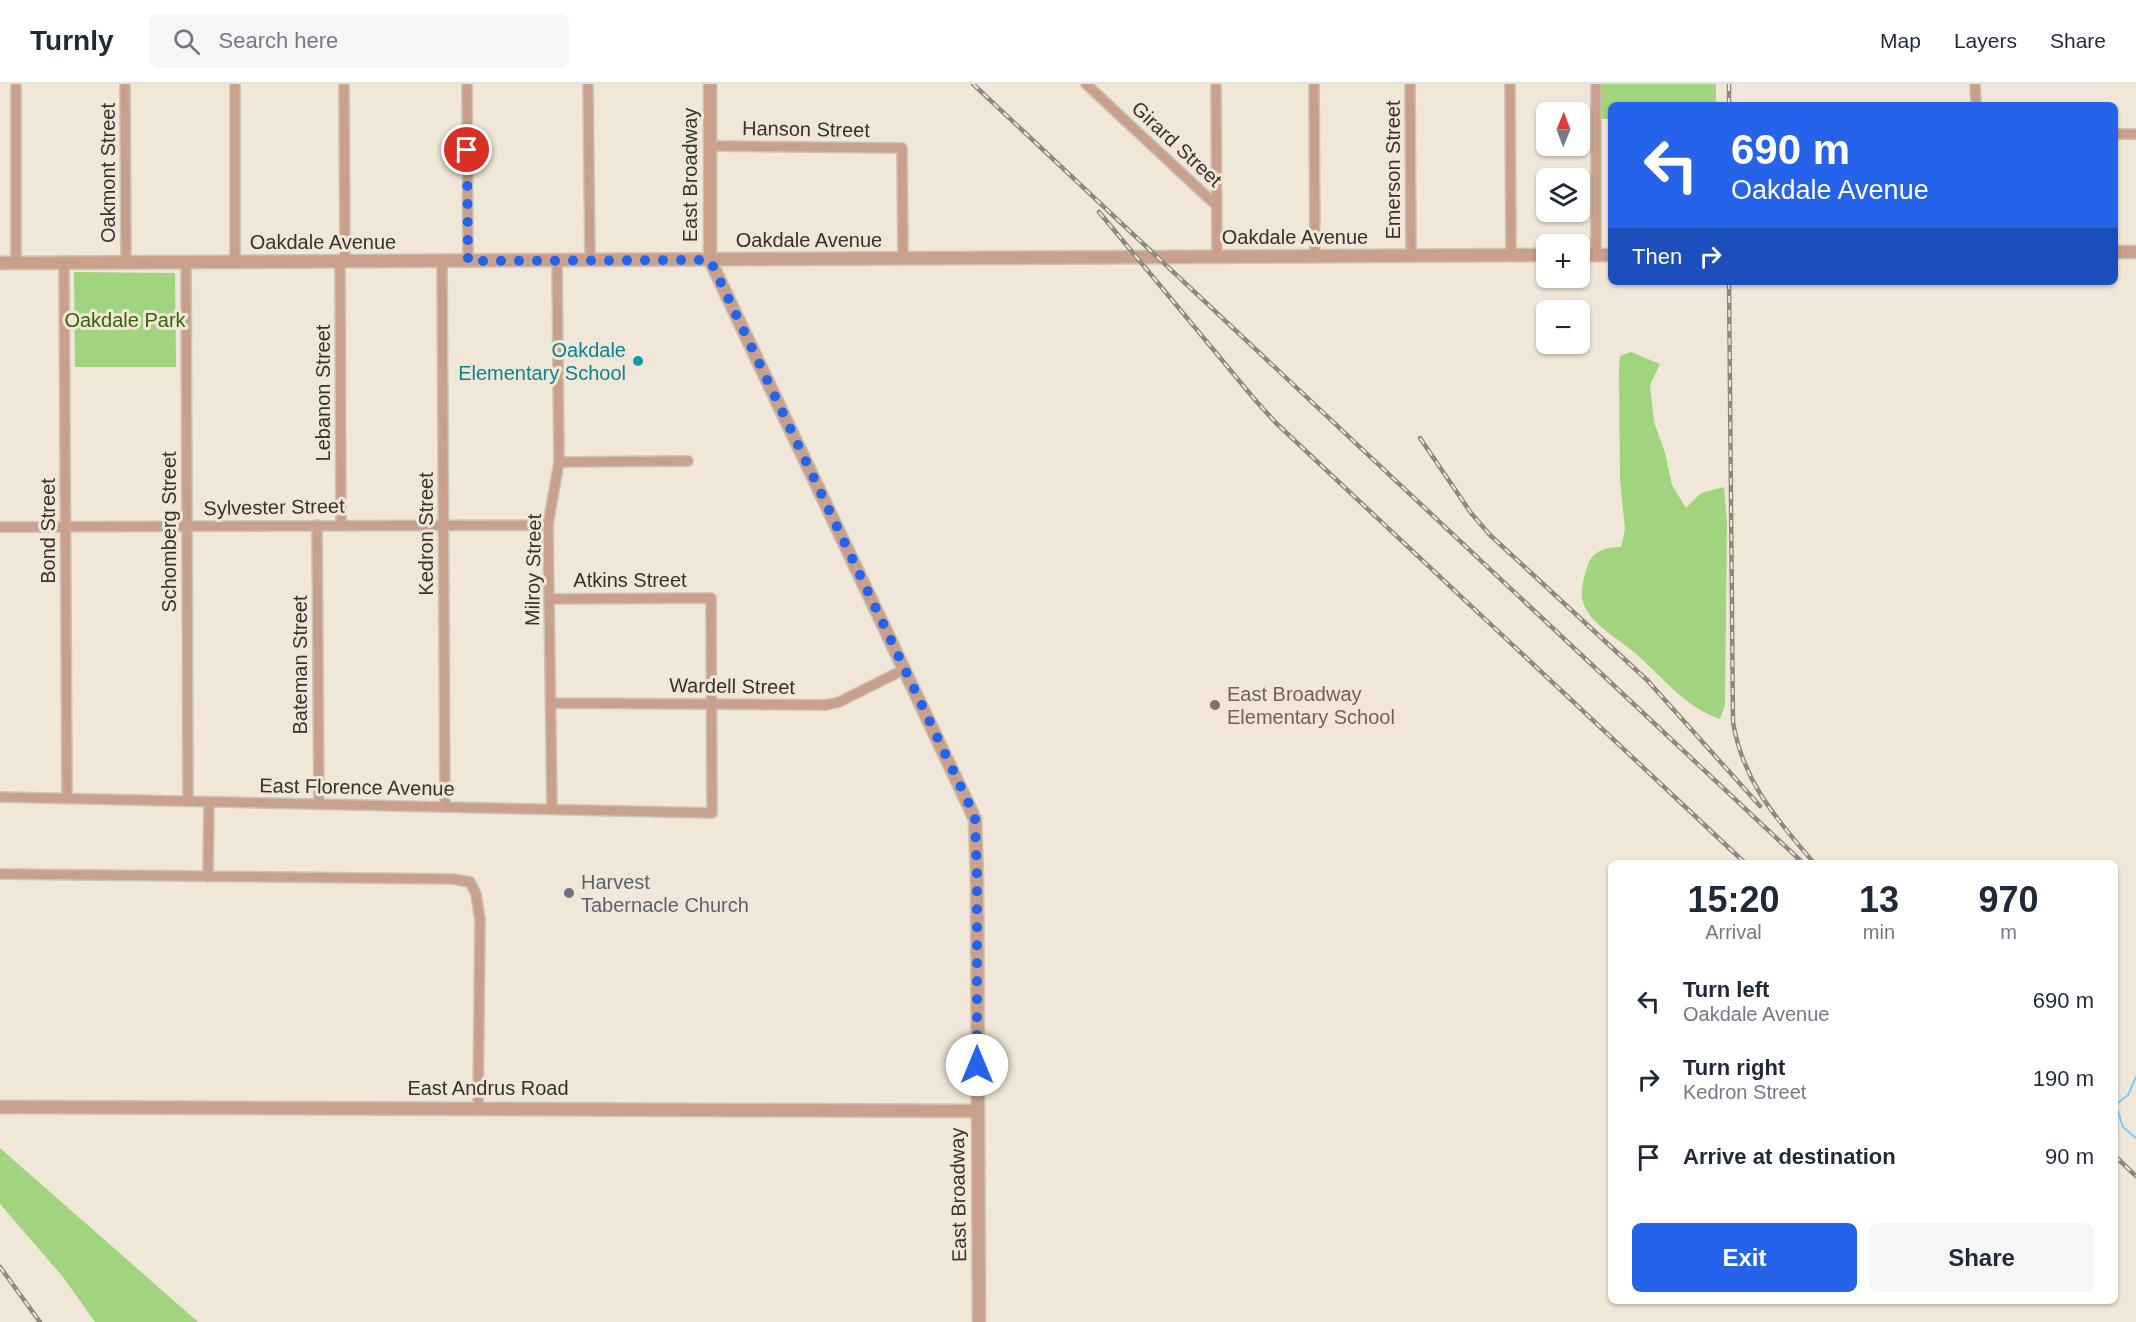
<!DOCTYPE html>
<html lang="en">
<head>
<meta charset="utf-8">
<style>
  :root { --surface:#fff; --page:#f6f6f7; --text:#1f2937; --muted:#747a83; --line:#e0e1e3; --accent:#2563eb }
  body { margin:0; font-family:Arial,sans-serif; background:var(--page); color:var(--text); height:100vh; display:flex; flex-direction:column; font-size:22px; white-space:nowrap }
  * { box-sizing:border-box; margin:0 }
  p { font-size:20px; color:var(--muted) }
  .icon { flex:none; width:33px; height:33px; fill:none; stroke:currentColor; stroke-width:2; stroke-linecap:round; stroke-linejoin:round }
  .map { position:relative; flex:1; overflow:hidden }
  .drawer { position:absolute; left:1608px; top:776px; width:510px; height:444px; display:flex; flex-direction:column; background:var(--surface); border-radius:9px; box-shadow:0 2px 4px #0004 }
  .drawer>* { flex:none }
  .top-card { position:absolute; left:1608px; top:18px; width:510px; height:183px; border-radius:9px; box-shadow:0 2px 4px #0004; background:#2563eb; color:#fff; overflow:hidden }
  .needle { width:39px; rotate:1deg }
  .tools { position:absolute; left:1536px; top:18px; display:grid; gap:12px }
  .tools a { display:grid; place-items:center; width:54px; height:54px; border-radius:9px; background:var(--surface); box-shadow:0 2px 4px #0004; font-size:30px }
  .pin { position:absolute; display:grid; place-items:center; width:51px; height:51px; color:#fff; margin:-26px; border:3px solid #fff; border-radius:50%; box-shadow:0 2px 6px #0007 }
  .me { position:absolute; width:66px; margin:-33px; rotate:0deg; stroke-linejoin:round; filter:drop-shadow(0 0 4px #0008) }
  .turn { display:flex; align-items:center; gap:21px; height:126px; padding:0 24px; font-size:27px }
  .turn .icon { width:78px; height:78px; stroke-width:2.5 }
  .turn b { display:block; font-size:42px; line-height:51px }
  .then { display:flex; align-items:center; height:57px; padding:0 24px; background:#0003; gap:12px; font-size:22px }
  .eta { display:flex; justify-content:space-evenly; align-items:center; height:102px; text-align:center }
  .eta b { font-size:36px; font-weight:800; line-height:42px }
  .button { display:flex; gap:12px; margin-top:auto; padding:12px 24px }
  .button a { flex:1; height:69px; border-radius:9px; background:var(--accent); color:#fff; font-size:24px; font-weight:800; line-height:69px; text-align:center }
  .button a+a { background:var(--page); color:var(--text) }
  ul { padding:0; list-style:none }
  li { display:flex; align-items:center; gap:18px; height:78px; padding:0 24px }
  li div { flex:1 }
  li b { display:block; font-size:22px }
  li em { font-style:normal }
  header { display:flex; align-items:center; gap:36px; box-sizing:border-box; height:84px; padding:0 30px; background:var(--surface); border-bottom:2px solid var(--line) }
  header strong { font-size:28px }
  nav { display:flex; gap:33px; margin-inline-start:auto; font-size:21px }
  .search { width:420px; height:54px; background:var(--page); display:flex; align-items:center; gap:15px; box-sizing:border-box; padding:0 21px; border-radius:9px; color:var(--muted); font-size:22px }
  .map>svg:first-child { display:block }
  .green { fill:#a1d47e }
  .lines { fill:none; stroke-linecap:round; stroke-linejoin:round }
  .stream { stroke:#7acffa; stroke-width:2 }
  .minor-casing { stroke:#cbc3b6; stroke-width:12 }
  .tertiary-casing { stroke:#cbc3b6; stroke-width:15 }
  .minor { stroke:#c9a08b; stroke-width:9 }
  .tertiary { stroke:#c9a08b; stroke-width:12 }
  .rail-casing { stroke:#8e887e; stroke-width:4.5 }
  .rail { stroke:#f0e7d8; stroke-width:2; stroke-dasharray:7; stroke-linecap:butt }
  .route { stroke:#2563eb; stroke-width:10; stroke-dasharray:0 18 }
  .culture-dot { fill:#0f9aa8; stroke:#f0e7d8; stroke-width:2 }
  .education-dot { fill:#8d6e63; stroke:#f0e7d8; stroke-width:2 }
  .worship-dot { fill:#6b7280; stroke:#f0e7d8; stroke-width:2 }
  .labels { text-anchor:middle; dominant-baseline:central; stroke-width:6; stroke-linejoin:round; paint-order:stroke }
  .street-label { font-size:20px; fill:#36322c; stroke:#f0e7d8 }
  .park-label { font-size:20px; fill:#386507; stroke:#f0e7d8 }
  .culture-label { font-size:20px; fill:#0d838f; stroke:#f0e7d8; text-anchor:end }
  .education-label { font-size:20px; fill:#785e54; stroke:#f0e7d8; text-anchor:start }
  .worship-label { font-size:20px; fill:#5b616d; stroke:#f0e7d8; text-anchor:start }
</style>
</head>
<body>
<header>
<strong>Turnly</strong>
<div class="search"><svg class="icon" aria-label="search" viewBox="0 0 24 24"><circle cx="10" cy="10" r="6"/><path d="M15 15l6 6"/></svg>Search here</div>
<nav><a>Map</a><a>Layers</a><a>Share</a></nav>
</header>
<div class="map">
<svg width="2136" height="1238" viewBox="0 0 2136 1238">
  <rect width="100%" height="100%" fill="#f0e7d8"/>
  <path class="green" d="M 1600,0 L 1716,0 L 1716,21 L 1611,21 L 1611,35 L 1600,35 Z
    M 74,188 L 175,189 L 176,283 L 75,283 Z
    M 1631,268 L 1660,280 L 1650,301 L 1654,338 L 1665,369 L 1672,401 L 1686,424 L 1701,409 L 1724,403 L 1727,438 L 1725,621 L 1720,635 C 1682,622 1660,589 1630,565 C 1614,552 1592,540 1584,521 C 1579,510 1584,492 1588,481 C 1593,466 1607,463 1621,463 L 1625,445 L 1620,396 L 1619,287 L 1620,272 Z
    M 0,1064 L 198,1238 L 95,1238 L 63,1193 L 0,1120 Z"/>
  <g class="lines">
    <path class="stream" d="M 2115,1021 L 2128,1011 L 2136,993
      M 2116,1021 L 2123,1043 L 2136,1054"/>
    <g class="minor-casing">
      <path id="minor" d="M 16,0 L 16,179
        M 125,0 L 126,178
        M 235,0 L 235,178
        M 344,0 L 345,177
        M 467,0 L 468,177
        M 588,0 L 590,176
        M 1086,0 L 1217,122
        M 1216,0 L 1217,173
        M 1314,0 L 1315,172
        M 1410,0 L 1411,172
        M 1510,0 L 1511,171
        M 1596,0 L 1596,171
        M 1975,0 L 1976,21
        M 2115,50 L 2136,50
        M 710,62 L 902,64 L 903,174
        M 340,177 L 341,441
        M 442,177 L 445,723
        M 186,178 L 188,717
        M 64,179 L 67,714
        M 559,378 L 688,377
        M 317,441 L 319,720
        M 0,443 L 548,441
        M 551,619 L 826,621 L 839,618 L 905,585
        M 0,713 L 712,729 L 711,514 L 549,515
        M 552,725 L 548,441 L 559,378 L 557,176
        M 0,790 L 452,795 L 470,798 L 476,810 L 480,836 L 478,1024
        M 208,793 L 209,718"/>
    </g>
    <g class="tertiary-casing">
      <path id="tertiary" d="M 710,0 L 710,176 L 975,735 L 977,795 L 979,1238
        M 2115,168 L 2136,168
        M 1580,171 L 1611,171
        M 0,179 L 1546,171
        M 0,1023 L 977,1027"/>
    </g>
    <use href="#minor" class="minor"/>
    <use href="#tertiary" class="tertiary"/>
    <g class="rail-casing">
      <path id="rail" d="M 973,0 L 1802,778
        M 1729,0 L 1729,21
        M 1099,128 L 1256,317 L 1276,339 L 1744,778
        M 1729,198 L 1733,638 C 1743,698 1776,734 1813,778
        M 1420,354 L 1471,429 L 1490,451 L 1647,596 L 1760,722
        M 2115,1072 L 2136,1092
        M 0,1183 L 40,1238"/>
    </g>
    <use href="#rail" class="rail"/>
  </g>
  <g class="lines">
    <path class="route" d="M 467,66 L 468,177 L 710,176 L 969,720 L 975,735 L 977,795 L 977,981"/>
  </g>
  <circle class="culture-dot" cx="638" cy="277" r="6"/>
  <circle class="education-dot" cx="1215" cy="621" r="6"/>
  <circle class="worship-dot" cx="569" cy="809" r="6"/>
  <g class="labels">
    <g class="street-label">
      <text transform="translate(806 45) rotate(1)">Hanson Street</text>
      <text transform="translate(1177 60) rotate(43)">Girard Street</text>
      <text transform="translate(1393 86) rotate(-90)">Emerson Street</text>
      <text transform="translate(108 89) rotate(-90)">Oakmont Street</text>
      <text transform="translate(690 91) rotate(-90)">East Broadway</text>
      <text x="1295" y="153">Oakdale Avenue</text>
      <text x="809" y="156">Oakdale Avenue</text>
      <text x="323" y="158">Oakdale Avenue</text>
      <text transform="translate(323 309) rotate(-90)">Lebanon Street</text>
      <text transform="translate(274 423) rotate(-1)">Sylvester Street</text>
      <text transform="translate(48 447) rotate(-90)">Bond Street</text>
      <text transform="translate(169 448) rotate(-90)">Schomberg Street</text>
      <text transform="translate(426 450) rotate(-90)">Kedron Street</text>
      <text transform="translate(533 486) rotate(-89)">Milroy Street</text>
      <text x="630" y="496">Atkins Street</text>
      <text transform="translate(300 581) rotate(-90)">Bateman Street</text>
      <text transform="translate(732 602) rotate(1)">Wardell Street</text>
      <text transform="translate(357 703) rotate(1)">East Florence Avenue</text>
      <text x="488" y="1004">East Andrus Road</text>
      <text transform="translate(958 1111) rotate(-91)">East Broadway</text>
    </g>
    <g class="park-label">
      <text x="125" y="236">Oakdale Park</text>
    </g>
    <g class="culture-label">
      <text x="626" y="266">Oakdale<tspan x="626" dy="23">Elementary School</tspan></text>
    </g>
    <g class="education-label">
      <text x="1227" y="610">East Broadway<tspan x="1227" dy="23">Elementary School</tspan></text>
    </g>
    <g class="worship-label">
      <text x="581" y="798">Harvest<tspan x="581" dy="23">Tabernacle Church</tspan></text>
    </g>
  </g>
</svg>
<div class="tools">
<a><svg class="needle" viewBox="-14 -14 28 28"><path d="M0-13l5 13h-10z" fill="#e53935"/><path d="M0 13l5-13h-10z" fill="#747a83"/></svg></a>
<a><svg class="icon" aria-label="layers" viewBox="0 0 24 24"><path d="M12 4l9 5-9 5-9-5zM3 14l9 5 9-5"/></svg></a>
<a>+</a>
<a>−</a>
</div>
<div class="pin" style="left:467px;top:66px;background:#d93025"><svg class="icon" aria-label="arrive" viewBox="0 0 24 24"><path d="M6 21V4h12l-3 4 3 4H6"/></svg></div>
<svg class="me" style="left:977px;top:981px" viewBox="-20 -20 40 40"><circle r="19" fill="#fff"/><path d="M0-13L10 11 0 6-10 11z" fill="#2563eb"/></svg>
<div class="top-card">
<div class="turn"><svg class="icon" aria-label="left" viewBox="0 0 24 24"><path d="M17 20v-9H6M10 6l-5 5 5 5"/></svg><div><b>690 m</b>Oakdale Avenue</div></div>
<div class="then">Then<svg class="icon" aria-label="right" viewBox="0 0 24 24"><path d="M7 20v-9h11M14 6l5 5-5 5"/></svg></div>
</div>
<section class="drawer">
<div class="eta">
<div><b>15:20</b><p>Arrival</p></div>
<div><b>13</b><p>min</p></div>
<div><b>970</b><p>m</p></div>
</div>
<ul>
<li><svg class="icon" aria-label="left" viewBox="0 0 24 24"><path d="M17 20v-9H6M10 6l-5 5 5 5"/></svg><div><b>Turn left</b><p>Oakdale Avenue</p></div><em>690 m</em></li>
<li><svg class="icon" aria-label="right" viewBox="0 0 24 24"><path d="M7 20v-9h11M14 6l5 5-5 5"/></svg><div><b>Turn right</b><p>Kedron Street</p></div><em>190 m</em></li>
<li><svg class="icon" aria-label="arrive" viewBox="0 0 24 24"><path d="M6 21V4h12l-3 4 3 4H6"/></svg><div><b>Arrive at destination</b></div><em>90 m</em></li>
</ul>
<div class="button"><a>Exit</a><a>Share</a></div>
</section>
</div>
</body>
</html>
